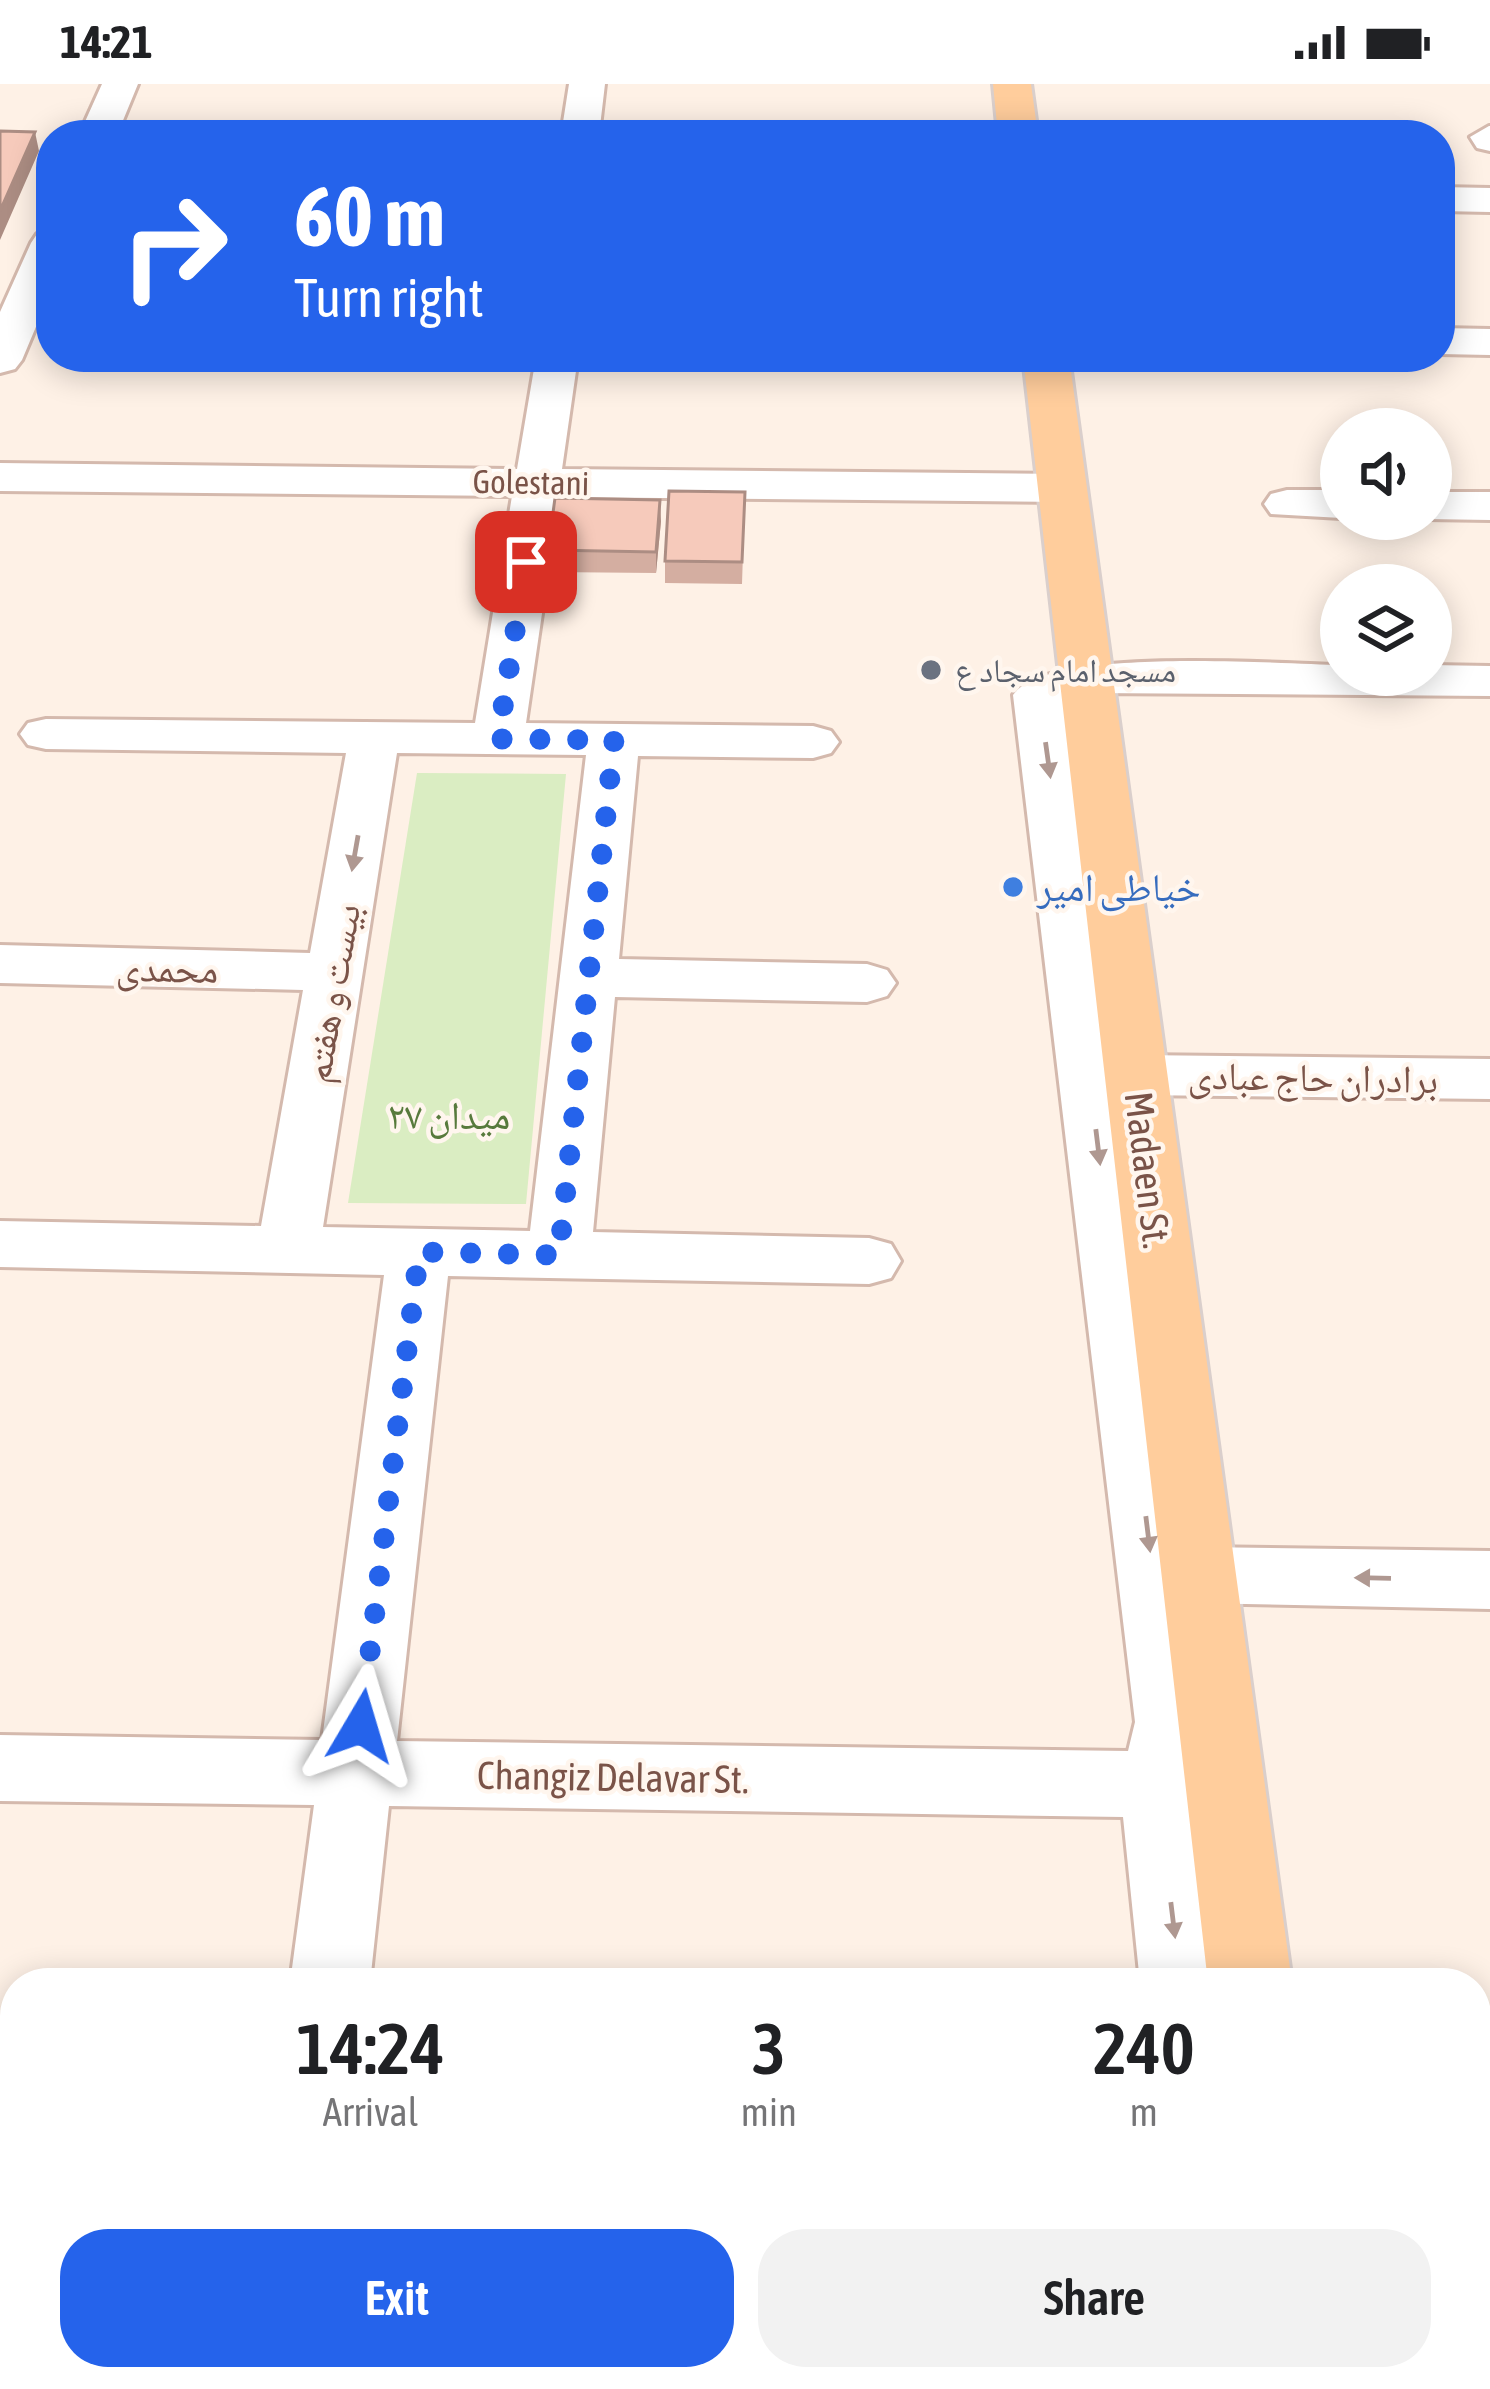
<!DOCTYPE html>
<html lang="en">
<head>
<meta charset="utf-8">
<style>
  :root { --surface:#fff; --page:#f2f2f2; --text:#202124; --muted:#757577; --accent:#2563eb }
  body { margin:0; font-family:"Asap Condensed","Noto Naskh Arabic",sans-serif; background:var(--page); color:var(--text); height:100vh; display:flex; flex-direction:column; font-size:45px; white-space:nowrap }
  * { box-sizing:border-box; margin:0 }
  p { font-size:39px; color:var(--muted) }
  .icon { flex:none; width:66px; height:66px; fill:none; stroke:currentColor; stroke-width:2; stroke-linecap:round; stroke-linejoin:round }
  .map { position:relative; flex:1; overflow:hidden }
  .side { position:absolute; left:0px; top:1884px; width:1491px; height:423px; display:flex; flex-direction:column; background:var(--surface); border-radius:48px 48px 0 0; box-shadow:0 6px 30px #0003 }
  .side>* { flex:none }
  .top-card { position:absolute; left:36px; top:36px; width:1419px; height:252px; border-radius:48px; box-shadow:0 6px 30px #0003; background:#2563eb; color:#fff; overflow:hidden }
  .buttons { position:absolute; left:1320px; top:324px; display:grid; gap:24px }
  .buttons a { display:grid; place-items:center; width:132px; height:132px; border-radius:50%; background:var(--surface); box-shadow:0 6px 30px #0003; font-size:60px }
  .pin { position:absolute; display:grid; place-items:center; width:102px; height:102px; color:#fff; margin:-51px; border-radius:24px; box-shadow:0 6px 18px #0006 }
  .me { position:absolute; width:132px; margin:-66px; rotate:7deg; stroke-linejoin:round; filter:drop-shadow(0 0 9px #0008) }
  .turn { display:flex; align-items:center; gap:42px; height:252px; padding:0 60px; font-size:54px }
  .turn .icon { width:156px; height:156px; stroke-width:2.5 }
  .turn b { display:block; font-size:84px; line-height:102px }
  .eta { display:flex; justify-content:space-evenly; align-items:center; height:204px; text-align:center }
  .eta b { font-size:72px; font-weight:600; line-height:84px }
  .primary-button { display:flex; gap:24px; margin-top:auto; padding:24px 60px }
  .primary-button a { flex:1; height:138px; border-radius:48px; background:var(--accent); color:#fff; font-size:48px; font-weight:600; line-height:138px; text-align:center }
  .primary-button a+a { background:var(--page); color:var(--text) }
  .status { display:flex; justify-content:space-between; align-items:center; height:84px; padding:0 60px; background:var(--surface); direction:ltr }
  .status svg { height:33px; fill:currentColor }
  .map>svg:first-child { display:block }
  .green { fill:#daedc2 }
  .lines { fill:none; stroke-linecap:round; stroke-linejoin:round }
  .minor-casing { stroke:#d4b9ad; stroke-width:6 }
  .major-casing { stroke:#dacfcc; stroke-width:6 }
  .minor { fill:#fff; fill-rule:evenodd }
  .major { fill:#ffcd9c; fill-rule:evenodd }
  .wall { fill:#d4aea1 }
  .shaded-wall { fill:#ac8d83 }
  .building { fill:#f6cabb; stroke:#ac8d83; stroke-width:3 }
  .oneway { fill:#af9891 }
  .route { stroke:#2563eb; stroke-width:21; stroke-dasharray:0 37.8 }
  .worship-dot { fill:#6b7280; stroke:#fff6ee; stroke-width:4.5 }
  .shop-dot { fill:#3f7fe0; stroke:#fff6ee; stroke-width:4.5 }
  .labels { text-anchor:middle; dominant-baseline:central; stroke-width:9; stroke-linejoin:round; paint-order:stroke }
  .far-street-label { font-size:33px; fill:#7a5348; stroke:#fff6ee }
  .far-worship-label { font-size:33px; fill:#5b616d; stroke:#fff6ee; text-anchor:start }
  .shop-label { font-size:39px; fill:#366cbe; stroke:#fff6ee; text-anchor:start }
  .street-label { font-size:39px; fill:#7a5348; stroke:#fff6ee }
  .park-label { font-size:39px; fill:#577a3c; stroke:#fff6ee }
</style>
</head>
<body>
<div class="status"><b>14:21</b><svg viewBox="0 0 49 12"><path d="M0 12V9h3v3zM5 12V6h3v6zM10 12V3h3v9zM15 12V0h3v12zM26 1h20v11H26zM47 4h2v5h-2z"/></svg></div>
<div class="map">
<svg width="1490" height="2305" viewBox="0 0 1490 2305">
  <rect width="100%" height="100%" fill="#fef1e6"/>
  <path class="green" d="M 417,689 L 566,690 L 526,1120 L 348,1119 Z"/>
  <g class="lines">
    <g class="minor-casing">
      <path id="minor" d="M 102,0 L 138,0 L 117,51 L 79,51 Z
        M 569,0 L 605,0 L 599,51 L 561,51 Z
        M 1489,42 L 1490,42 L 1490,67 L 1477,64 L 1470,53 Z
        M 1440,103 L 1490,104 L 1490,128 L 1440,127 Z
        M 51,147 L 51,207 L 22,276 L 15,285 L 0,289 L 0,228 L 31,159 L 37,150 Z
        M 1440,244 L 1490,245 L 1490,271 L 1440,270 Z
        M 536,273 L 578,273 L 562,385 L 1063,390 L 1079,394 L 1086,404 L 1079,414 L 1063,418 L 559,413 L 526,639 L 813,642 L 831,647 L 839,658 L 831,669 L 813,674 L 638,672 L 619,875 L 867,880 L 887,886 L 896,899 L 887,912 L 867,918 L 615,913 L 593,1148 L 869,1154 L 891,1160 L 901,1177 L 891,1194 L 869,1200 L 448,1192 L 397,1657 L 1128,1667 L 1135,1638 L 1013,611 C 1047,562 1278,580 1341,581 L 1341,591 L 1431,591 L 1431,581 L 1490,582 L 1490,612 L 1091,609 L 1064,619 L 1115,977 L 1136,971 L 1490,975 L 1490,1015 L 1136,1011 L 1119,1007 L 1185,1467 L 1198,1463 L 1490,1467 L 1490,1525 L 1192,1519 L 1209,1638 L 1202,1669 L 1225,1678 L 1236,1701 L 1225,1724 L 1199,1734 L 1220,1899 L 1140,1899 L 1123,1733 L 389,1722 L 370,1899 L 290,1899 L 314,1721 L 0,1717 L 0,1651 L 322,1656 L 384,1191 L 0,1183 L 0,1137 L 261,1142 L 303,906 L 0,899 L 0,861 L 310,869 L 346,669 L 46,665 L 28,661 L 20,650 L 28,639 L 46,635 L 475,639 L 512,412 L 0,407 L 0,379 L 517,385 ZM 397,669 L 586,671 L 530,1147 L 323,1143 Z
        M 1287,406 L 1341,406 L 1341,434 L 1271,430 L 1264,420 L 1271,410 Z
        M 1431,408 L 1490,408 L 1490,436 L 1427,435 Z
        M 0,2243 L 15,2243 L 15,2292 L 127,2292 L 125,2305 L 0,2305 Z
        M 224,2292 L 922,2292 L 927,2302 L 229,2305 Z
        M 1182,2292 L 1270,2292 L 1272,2305 L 1182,2305 Z"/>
    </g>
    <g class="major-casing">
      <path id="major" d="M 993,0 L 1031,0 L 1038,51 L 998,51 Z
        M 1023,273 L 1069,273 L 1292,1899 L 1208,1899 Z
        M 1252,2292 L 1346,2292 L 1348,2305 L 1254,2305 Z"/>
    </g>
    <use href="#minor" class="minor"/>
    <use href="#major" class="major"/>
  </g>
  <path class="wall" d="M 745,408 L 742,500 L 665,499 L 665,477 Z
    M 661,437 L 656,489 L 549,488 L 548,466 Z"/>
  <path class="shaded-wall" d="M 35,48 L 39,67 L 0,156 L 0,127 Z
    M 660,416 L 661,437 L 656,489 L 656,468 Z"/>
  <path class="building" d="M 0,47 L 35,48 L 0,127 Z
    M 669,407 L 745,408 L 742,478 L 665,477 Z
    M 555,414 L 660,416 L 656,468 L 548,466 Z"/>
  <defs><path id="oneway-solid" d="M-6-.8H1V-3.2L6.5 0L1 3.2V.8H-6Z" transform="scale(3)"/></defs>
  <g class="oneway">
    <use href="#oneway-solid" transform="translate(1048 676) rotate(82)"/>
    <use href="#oneway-solid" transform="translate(355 769) rotate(100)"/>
    <use href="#oneway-solid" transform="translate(1098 1063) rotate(83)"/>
    <use href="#oneway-solid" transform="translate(1148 1450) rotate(83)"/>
    <use href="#oneway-solid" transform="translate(1373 1494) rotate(-179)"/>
    <use href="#oneway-solid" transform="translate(1173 1836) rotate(83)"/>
  </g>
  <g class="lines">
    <path class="route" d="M 361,1642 L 419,1168 L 559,1171 L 614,656 L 498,655 L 526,478"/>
  </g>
  <circle class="worship-dot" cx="931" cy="586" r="12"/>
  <circle class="shop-dot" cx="1013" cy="803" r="12"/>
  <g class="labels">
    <g class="far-street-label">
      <text transform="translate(531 398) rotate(1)">Golestani</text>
    </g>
    <g class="far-worship-label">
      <text x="955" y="586">مسجد امام سجاد ع</text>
    </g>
    <g class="shop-label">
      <text x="1037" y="803">خیاطی امیر</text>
    </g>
    <g class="street-label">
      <text transform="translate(167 884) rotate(1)">محمدی</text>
      <text transform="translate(331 909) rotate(-80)">بیست و هفتم</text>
      <text transform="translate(1313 993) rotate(1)">برادران حاج عبادی</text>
      <text transform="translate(1148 1086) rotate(83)">Madaen St.</text>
      <text transform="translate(613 1693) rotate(1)">Changiz Delavar St.</text>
    </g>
    <g class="park-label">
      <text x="449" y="1031">میدان ۲۷</text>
    </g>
  </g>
</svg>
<div class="buttons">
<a><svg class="icon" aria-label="sound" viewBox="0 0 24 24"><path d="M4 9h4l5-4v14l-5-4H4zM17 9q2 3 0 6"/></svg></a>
<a><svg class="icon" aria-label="layers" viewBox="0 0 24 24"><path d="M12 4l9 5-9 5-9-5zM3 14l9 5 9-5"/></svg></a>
</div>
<div class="pin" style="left:526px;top:478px;background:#d93025"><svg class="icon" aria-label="arrive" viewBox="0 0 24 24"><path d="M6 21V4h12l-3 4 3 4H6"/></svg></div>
<svg class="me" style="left:361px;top:1642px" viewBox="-20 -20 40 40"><path d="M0-17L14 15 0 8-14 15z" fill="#2563eb" stroke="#fff" stroke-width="4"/></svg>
<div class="top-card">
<div class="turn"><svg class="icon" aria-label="right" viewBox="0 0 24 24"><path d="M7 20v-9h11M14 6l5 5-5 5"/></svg><div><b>60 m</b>Turn right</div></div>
</div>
<section class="side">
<div class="eta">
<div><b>14:24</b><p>Arrival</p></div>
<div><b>3</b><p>min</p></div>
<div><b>240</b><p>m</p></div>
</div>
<div class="primary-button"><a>Exit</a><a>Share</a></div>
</section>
</div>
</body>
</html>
